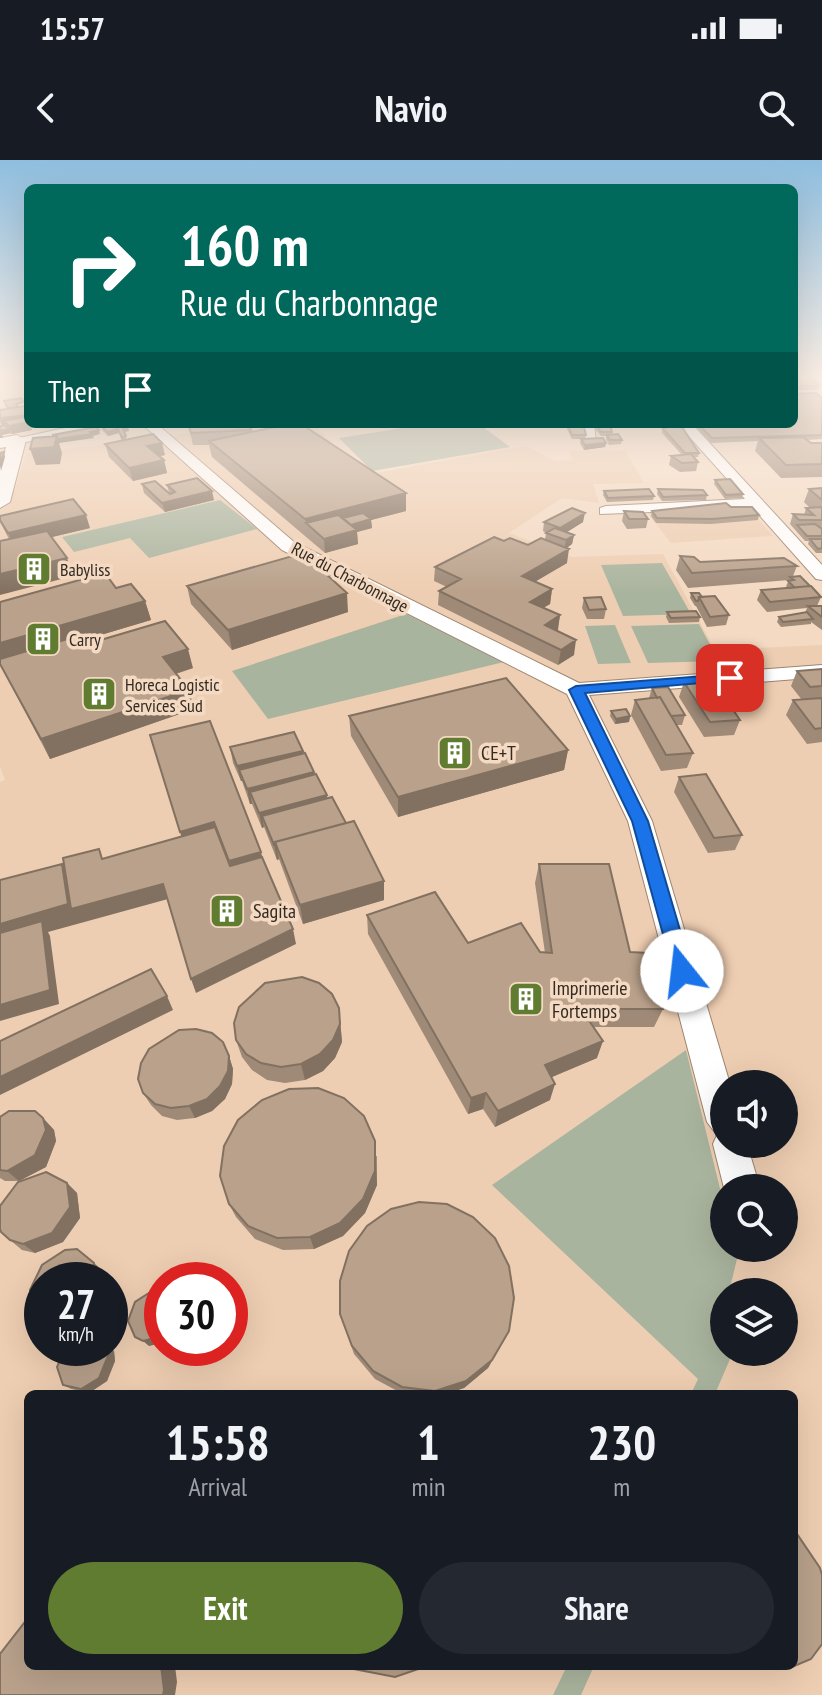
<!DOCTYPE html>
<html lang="en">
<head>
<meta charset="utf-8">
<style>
  :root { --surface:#171b24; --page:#242831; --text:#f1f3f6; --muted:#9ea1a6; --accent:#607c30 }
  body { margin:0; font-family:"PT Sans Narrow",sans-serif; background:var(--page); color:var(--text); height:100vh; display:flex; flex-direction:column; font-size:30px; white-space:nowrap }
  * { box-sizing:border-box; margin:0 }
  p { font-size:26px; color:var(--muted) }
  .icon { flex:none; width:44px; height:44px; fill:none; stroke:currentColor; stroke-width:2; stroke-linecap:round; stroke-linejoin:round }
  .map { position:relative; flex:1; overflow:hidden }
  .details { position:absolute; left:24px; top:1230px; width:774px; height:280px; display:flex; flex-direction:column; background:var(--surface); border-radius:12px; box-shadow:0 8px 32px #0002 }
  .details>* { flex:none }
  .top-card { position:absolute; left:24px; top:24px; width:774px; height:244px; border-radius:12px; box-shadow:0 8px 32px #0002; background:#00695c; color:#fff; overflow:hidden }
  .buttons { position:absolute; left:710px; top:910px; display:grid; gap:16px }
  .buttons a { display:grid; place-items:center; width:88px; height:88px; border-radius:50%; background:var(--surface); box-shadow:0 8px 32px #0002; font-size:40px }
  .speed { position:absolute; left:24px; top:1102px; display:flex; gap:16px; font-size:40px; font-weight:700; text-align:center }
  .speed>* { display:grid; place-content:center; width:104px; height:104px; border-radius:50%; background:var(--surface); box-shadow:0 8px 32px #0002; line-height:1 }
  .speed small { font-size:20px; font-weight:400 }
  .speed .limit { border:12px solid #d22; background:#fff; color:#111 }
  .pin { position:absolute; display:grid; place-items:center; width:68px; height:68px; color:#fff; margin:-34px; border-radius:16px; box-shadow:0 4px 12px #0006 }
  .me { position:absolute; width:88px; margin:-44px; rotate:344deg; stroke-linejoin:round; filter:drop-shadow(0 0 6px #0008) }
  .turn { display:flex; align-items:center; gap:28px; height:168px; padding:0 24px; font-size:36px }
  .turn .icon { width:104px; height:104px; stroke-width:2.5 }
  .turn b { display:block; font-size:56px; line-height:68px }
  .then { display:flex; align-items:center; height:76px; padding:0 24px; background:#0003; gap:16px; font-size:30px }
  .eta { display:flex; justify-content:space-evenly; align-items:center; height:136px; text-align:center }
  .eta b { font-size:48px; font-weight:700; line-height:56px }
  .primary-button { display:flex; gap:16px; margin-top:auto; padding:16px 24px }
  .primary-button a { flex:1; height:92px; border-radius:48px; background:var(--accent); color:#fff; font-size:32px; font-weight:700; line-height:92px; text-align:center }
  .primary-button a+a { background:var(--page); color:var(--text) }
  .status { display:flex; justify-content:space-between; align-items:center; height:56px; padding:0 40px; background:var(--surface); direction:ltr }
  .status svg { height:22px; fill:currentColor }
  header { display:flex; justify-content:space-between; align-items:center; height:104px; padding:0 24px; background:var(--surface); font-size:36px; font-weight:700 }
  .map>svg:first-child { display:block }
  .built { fill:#eeceb2; fill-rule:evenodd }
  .green { fill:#a9b49e }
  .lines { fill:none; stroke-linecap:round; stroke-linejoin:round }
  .minor-casing { stroke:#9d8570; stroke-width:2 }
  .major-casing { stroke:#9d8570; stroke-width:2 }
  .minor { fill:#fff; fill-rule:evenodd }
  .major { fill:#fff; fill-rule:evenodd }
  .wall { fill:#9f8a78 }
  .shaded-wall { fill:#827161 }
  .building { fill:#b9a18b; stroke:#827161; stroke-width:2 }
  .route { fill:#1a73e8; stroke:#114b97; stroke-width:2 }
  .labels { text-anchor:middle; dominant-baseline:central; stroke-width:7; stroke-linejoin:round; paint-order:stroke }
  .far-poi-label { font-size:18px; fill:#332a21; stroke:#f4dac3; text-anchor:start }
  .far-street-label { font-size:18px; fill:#332a21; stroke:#f4dac3 }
  .poi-label { font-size:20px; fill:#332a21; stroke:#f4dac3; text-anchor:start }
</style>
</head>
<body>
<div class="status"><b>15:57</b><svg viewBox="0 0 49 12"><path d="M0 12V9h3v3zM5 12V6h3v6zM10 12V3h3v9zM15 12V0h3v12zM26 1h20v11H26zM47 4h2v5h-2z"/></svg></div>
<header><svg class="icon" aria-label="back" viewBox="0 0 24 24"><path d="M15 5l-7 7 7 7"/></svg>Navio<svg class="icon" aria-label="search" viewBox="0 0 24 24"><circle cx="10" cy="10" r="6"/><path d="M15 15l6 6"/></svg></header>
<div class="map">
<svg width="822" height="1535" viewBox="0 0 822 1535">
  <rect width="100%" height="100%" fill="#f4dac3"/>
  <path class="built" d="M 231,264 L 313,264 L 364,315 L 526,286 L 555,301 L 572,300 L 570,291 L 625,290 L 644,323 L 593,324 L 599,343 L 562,338 L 509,373 L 572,397 L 663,394 L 715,490 L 822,485 L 822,1535 L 0,1535 L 0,622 L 5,620 L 0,606 L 0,332 L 15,329 L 26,293 L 95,286 L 151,275 L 172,276 ZM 724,924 L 784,924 L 784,984 L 724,984 ZM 724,1028 L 784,1028 L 784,1088 L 724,1088 ZM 42,1120 L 110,1120 L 110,1188 L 42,1188 ZM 162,1120 L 230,1120 L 230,1188 L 162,1188 ZM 724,1132 L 784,1132 L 784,1192 L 724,1192 ZM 28,1234 L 794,1234 L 794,1506 L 28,1506 Z
    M 646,351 L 758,359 L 773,376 L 671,383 Z"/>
  <path class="green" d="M 429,264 L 479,264 L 510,287 L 372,311 L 339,278 Z
    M 220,340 L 257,369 L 149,398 L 130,378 L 74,392 L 62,377 Z
    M 662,403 L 691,454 L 623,456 L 601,405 Z
    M 406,454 L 504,502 L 268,559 L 232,511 Z
    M 699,464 L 719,501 L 648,503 L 631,466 Z
    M 615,465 L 631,503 L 598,504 L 585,466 Z
    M 686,890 L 724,1045 L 724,1088 L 735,1088 L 737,1099 L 729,1132 L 724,1132 L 724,1192 L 733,1192 L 715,1234 L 691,1234 L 698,1219 L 492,1025 Z
    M 567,1506 L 594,1506 L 581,1535 L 553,1535 Z"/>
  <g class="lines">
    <g class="minor-casing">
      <path id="minor" d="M 814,218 L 822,218 L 822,224 Z
        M 83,264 L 111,264 L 17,284 L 10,280 Z
        M 142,264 L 157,264 L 294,382 L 579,523 L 822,505 L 822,517 L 589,535 L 652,661 L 730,924 L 724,924 L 724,984 L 747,984 L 760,1028 L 724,1028 L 713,984 L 717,975 L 707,962 L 628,661 L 567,534 L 282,390 Z
        M 580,264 L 594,264 L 596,282 L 586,282 Z
        M 678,264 L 692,264 L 822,405 L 822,420 L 816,419 L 753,348 L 600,354 L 600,348 L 606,346 L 745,339 Z"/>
    </g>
    <g class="major-casing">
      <path id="major" d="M 17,275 L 26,280 L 10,342 L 0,348 L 0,308 L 6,287 L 0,288 L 0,278 Z"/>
    </g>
    <use href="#minor" class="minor"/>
    <use href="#major" class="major"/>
  </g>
  <path class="wall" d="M 794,218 L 819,226 L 817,230 L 794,230 Z
    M 822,238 L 822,279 L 807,280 L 811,283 L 822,283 L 822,317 L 781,318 L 755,291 L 758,281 L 711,283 L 693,264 L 794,264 Z
    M 4,241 L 28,264 L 30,264 L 32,270 L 12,274 L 10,273 L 2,275 L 3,278 L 0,278 L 0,266 L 2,265 L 0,263 L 0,250 L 7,249 Z
    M 110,264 L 127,264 L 129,271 L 124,272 L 127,280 L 165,295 L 160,296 L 164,300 L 167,313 L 133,321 L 109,297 L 105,284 L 122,281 L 119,273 L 108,276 L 102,270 L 101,265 Z
    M 188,264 L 252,264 L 253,272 L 406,333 L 406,351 L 371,360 L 372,368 L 357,372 L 358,384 L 325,393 L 212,297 L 209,285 L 193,285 Z
    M 565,264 L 583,264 L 586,275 L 585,279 L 606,283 L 605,287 L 584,290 L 580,283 L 581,279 L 572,279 L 566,267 L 566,265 Z
    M 595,264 L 618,264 L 618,265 L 610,266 L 612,274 L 622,280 L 621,284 L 609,285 L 606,279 L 606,276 L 601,276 L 595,269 Z
    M 620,264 L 649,264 L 621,266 Z
    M 662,264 L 680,264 L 699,293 L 698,297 L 694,297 L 698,302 L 696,311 L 680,312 L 669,305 L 671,296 L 682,295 L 662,273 Z
    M 715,320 L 743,334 L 742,338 L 725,339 L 714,324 Z
    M 142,324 L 169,332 L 167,325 L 214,340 L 165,352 L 144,333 Z
    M 822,328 L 822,393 L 816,393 L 808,384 L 809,381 L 805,381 L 790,364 L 793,354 L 804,355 L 806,348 L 810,348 L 804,342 L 809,329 Z
    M 658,329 L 707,335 L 706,340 L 662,341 L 657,334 Z
    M 604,331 L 654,336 L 653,340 L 607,342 L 603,335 Z
    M 731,347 L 759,355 L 758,360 L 711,364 L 656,363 L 651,356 L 652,351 Z
    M 624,351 L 648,359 L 646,368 L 627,369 L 622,361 Z
    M 0,356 L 90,368 L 52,377 L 73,416 L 9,379 L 0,362 Z
    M 544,362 L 583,362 L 567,372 L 574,375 L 572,384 L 566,388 L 567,403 L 535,422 L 552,429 L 550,444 L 543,448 L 560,455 L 557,471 L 574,495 L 558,505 L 438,445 L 439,431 L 447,427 L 434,421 L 435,407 L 504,381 L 528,385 L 545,380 L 546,373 L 543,371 Z
    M 680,396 L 700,402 L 797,406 L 793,416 L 821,437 L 817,446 L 822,446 L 822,470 L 811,462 L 811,464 L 781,467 L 777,462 L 779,457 L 805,453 L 807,448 L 767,452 L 757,440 L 761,430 L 788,428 L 786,426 L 789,420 L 688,428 L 676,410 Z
    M 187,426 L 348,452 L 232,490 L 191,444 Z
    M 116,428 L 145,441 L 151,460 L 84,480 L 87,484 L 193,508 L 176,514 L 189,530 L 194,549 L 50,599 L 0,504 Z
    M 691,433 L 702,437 L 729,455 L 726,465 L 707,467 L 696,446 L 695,446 L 690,438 Z
    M 584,438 L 606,449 L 604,459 L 587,459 L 582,448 Z
    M 667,452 L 700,457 L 699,462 L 669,463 L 666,457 Z
    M 822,509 L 822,582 L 807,584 L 786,555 L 793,540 L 802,540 L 791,526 L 797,511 Z
    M 684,522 L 740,560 L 734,575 L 704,577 L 679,537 Z
    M 652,528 L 685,555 L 682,565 L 676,565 L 693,593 L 687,608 L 661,611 L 631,555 L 635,540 L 649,538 Z
    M 611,551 L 630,556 L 629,562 L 615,564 L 610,556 Z
    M 349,556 L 568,590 L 564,610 L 398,657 L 351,576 Z
    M 230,587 L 303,591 L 315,615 L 327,635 L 327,638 L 346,663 L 384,721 L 384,740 L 303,764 L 279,699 L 277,700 L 264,667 L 262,668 L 252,644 L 250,644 L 242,621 L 241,621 L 233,603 Z
    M 679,617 L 742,675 L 735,690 L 708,693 L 674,632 Z
    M 539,704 L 630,792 L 663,849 L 654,867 L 593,867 L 597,898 L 552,917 L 550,940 L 495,967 L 483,949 L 468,954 L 368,774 L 367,755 L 468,783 L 545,793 L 535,723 Z
    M 339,848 L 342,882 L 335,898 L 323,911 L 305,920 L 285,923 L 267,920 L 252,910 L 242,897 L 236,880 Z
    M 229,896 L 233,909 L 232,924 L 225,939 L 212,951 L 195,958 L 177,960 L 162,956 L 151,945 L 143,933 Z
    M 0,957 L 43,958 L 54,970 L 56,981 L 46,1007 L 19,1021 L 5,1021 L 0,1018 Z
    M 377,996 L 377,1025 L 365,1053 L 343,1076 L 314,1089 L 283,1090 L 255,1079 L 236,1057 L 229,1044 Z
    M 67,1023 L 77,1033 L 80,1058 L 63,1082 L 35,1093 L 22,1090 L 10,1080 Z
    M 340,1154 L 509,1171 L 488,1208 L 464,1228 L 446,1234 L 403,1234 L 375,1219 L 354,1194 Z
    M 114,1191 L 115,1201 L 107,1221 L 89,1233 L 71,1229 L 63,1225 Z"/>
  <path class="shaded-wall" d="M 28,255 L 28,264 L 30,264 L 32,270 L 12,274 L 9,266 L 4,261 L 6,267 L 3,267 L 0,259 Z
    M 121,264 L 127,264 L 129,271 L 123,272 Z
    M 9,269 L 11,273 L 2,275 L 3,278 L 0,278 L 0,270 Z
    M 118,269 L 119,273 L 108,276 L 107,272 Z
    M 99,270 L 100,274 L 93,276 L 94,278 L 59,283 L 62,293 L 60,304 L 36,305 L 30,289 L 57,276 Z
    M 162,283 L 165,295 L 150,298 L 147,286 Z
    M 606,283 L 605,287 L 584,290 L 585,285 Z
    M 4,292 L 5,297 L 1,311 L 0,305 Z
    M 164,300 L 167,313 L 133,321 L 129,308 Z
    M 212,331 L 214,340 L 165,352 L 162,343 Z
    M 406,333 L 406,351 L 371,360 L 372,368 L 357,372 L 358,384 L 325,393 L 324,379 L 306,363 L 305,359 Z
    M 585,353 L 583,362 L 559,377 L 560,368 Z
    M 86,355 L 90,368 L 14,386 L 8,373 Z
    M 574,375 L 572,384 L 564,390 L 566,380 Z
    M 569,389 L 567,403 L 520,430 L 522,416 Z
    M 67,398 L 73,416 L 0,435 L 0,414 Z
    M 552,429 L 550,444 L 529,456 L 530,442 Z
    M 347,433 L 348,452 L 232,490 L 228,470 Z
    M 145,441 L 151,460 L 0,505 L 0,483 Z
    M 560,455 L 558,470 L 542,480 L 545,465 Z
    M 576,480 L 574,495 L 558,505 L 561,490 Z
    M 188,489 L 193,508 L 168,516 L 163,497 Z
    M 189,530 L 194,549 L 50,599 L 41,579 Z
    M 630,556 L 629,562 L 615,564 L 616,559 Z
    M 568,590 L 564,610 L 398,657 L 398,637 Z
    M 303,591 L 305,606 L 239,610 L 242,621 L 241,621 L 237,606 Z
    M 314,612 L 316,627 L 250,632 L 252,644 L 250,644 L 247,629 Z
    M 327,635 L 328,650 L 262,656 L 264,667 L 262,668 L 259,653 Z
    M 214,662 L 219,682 L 186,692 L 180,672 Z
    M 276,684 L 279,699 L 277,700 L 274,685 Z
    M 261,692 L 266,712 L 234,720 L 229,701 Z
    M 62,704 L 72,724 L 163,724 L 168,739 L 48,772 L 50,776 L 59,844 L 0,861 L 0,764 Z
    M 384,721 L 384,740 L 303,764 L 300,745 Z
    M 293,769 L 296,784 L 196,833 L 191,819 Z
    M 167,836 L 173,850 L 0,935 L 0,917 Z
    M 339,848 L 342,882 L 335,898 L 323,911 L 305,920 L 301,904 Z
    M 603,881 L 597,898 L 540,922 L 545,905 Z
    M 229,896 L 233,909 L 232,924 L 225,939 L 212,951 L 195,958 L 189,946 Z
    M 555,924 L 550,940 L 495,967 L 498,951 Z
    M 486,933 L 483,949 L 468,954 L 471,938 Z
    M 43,958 L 54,970 L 56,981 L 46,1007 L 19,1021 L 7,1011 Z
    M 375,981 L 377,1025 L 365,1053 L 343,1076 L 314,1089 L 310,1077 Z
    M 67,1023 L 77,1033 L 80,1058 L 63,1082 L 35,1093 L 23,1084 Z
    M 94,1103 L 101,1109 L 101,1120 L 94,1120 Z
    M 509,1171 L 488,1208 L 464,1228 L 446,1234 L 434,1234 L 435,1231 Z
    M 162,1176 L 162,1183 L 149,1186 L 143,1181 Z
    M 107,1188 L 110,1188 L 114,1191 L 115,1201 L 107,1221 L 89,1233 L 81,1229 Z
    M 161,1506 L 175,1506 L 177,1522 L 175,1535 L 163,1535 Z"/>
  <path class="building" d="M 795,218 L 810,218 L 819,226 L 795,226 L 794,220 L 798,220 Z
    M 816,233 L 822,238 L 822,275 L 712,278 L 698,264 L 794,264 L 794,234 Z
    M 21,238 L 24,242 L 16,244 L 18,247 L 8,248 L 4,241 Z
    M 25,246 L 28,251 L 28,255 L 0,258 L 0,250 Z
    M 24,257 L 28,262 L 9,266 L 4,261 Z
    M 110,264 L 116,264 L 118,269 L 107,272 L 101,265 Z
    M 116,264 L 121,264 L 126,276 L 122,278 Z
    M 188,264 L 251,264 L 250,270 L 191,273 Z
    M 276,264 L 289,264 L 274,267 L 272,266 Z
    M 289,264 L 301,264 L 406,333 L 305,359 L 209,281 Z
    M 567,264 L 583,264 L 586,275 L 572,275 Z
    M 595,264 L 610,265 L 612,272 L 601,272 Z
    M 663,264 L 680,264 L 699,293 L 685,293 L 663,269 L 666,268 Z
    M 4,265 L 9,269 L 0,271 L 0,266 Z
    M 96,267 L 99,270 L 90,272 L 92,274 L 58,279 L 57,276 L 52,275 Z
    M 153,274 L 162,283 L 147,286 L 164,300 L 129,308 L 105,284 Z
    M 618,274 L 622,280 L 610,280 L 607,275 Z
    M 57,276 L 54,287 L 30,289 L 33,278 Z
    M 803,277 L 811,283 L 822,283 L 822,304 L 786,305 L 759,278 Z
    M 603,278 L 606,283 L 585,285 L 581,279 Z
    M 4,292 L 0,305 L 0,293 Z
    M 691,294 L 698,302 L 682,303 L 671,296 Z
    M 197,318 L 212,331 L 162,343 L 142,324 L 155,321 L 170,334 L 175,332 L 167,325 Z
    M 730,319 L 743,334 L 726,335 L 715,320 Z
    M 822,328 L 822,340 L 809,329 Z
    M 649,329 L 654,336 L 608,338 L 604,331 Z
    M 658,329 L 703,330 L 707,335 L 663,337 Z
    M 73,339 L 86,355 L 8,373 L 0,360 L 0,356 Z
    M 726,343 L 731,347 L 752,347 L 759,355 L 712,359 L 657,358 L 652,351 Z
    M 822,347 L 822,360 L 799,360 L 793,354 L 814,355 L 806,348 Z
    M 572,348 L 585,353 L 560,368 L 544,362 Z
    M 624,351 L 643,352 L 648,359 L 629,359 Z
    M 363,353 L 371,359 L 351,365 L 343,358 Z
    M 338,355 L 357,370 L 324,379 L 306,363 Z
    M 815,364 L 822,369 L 822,376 L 807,376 L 797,365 Z
    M 555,368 L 574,375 L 566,380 L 546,373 Z
    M 47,371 L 67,398 L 0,414 L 0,381 Z
    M 494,377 L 504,381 L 510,378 L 528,385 L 541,378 L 569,389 L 522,416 L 552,429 L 530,442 L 560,455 L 545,465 L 576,480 L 561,490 L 439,431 L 461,419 L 435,407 Z
    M 810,379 L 822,379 L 822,388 L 818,389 Z
    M 303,393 L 347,433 L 228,470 L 187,426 Z
    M 680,396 L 694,397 L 700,402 L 784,398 L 797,406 L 692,413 Z
    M 105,413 L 116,428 L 131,424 L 145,441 L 0,483 L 0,442 Z
    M 800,416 L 810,426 L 790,428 L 794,427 L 788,421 L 794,420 L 790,417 Z
    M 811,426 L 821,437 L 770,442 L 761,430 Z
    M 691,433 L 699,433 L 702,437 L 699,437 L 698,441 L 696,441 Z
    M 715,436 L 729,455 L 710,457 L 699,437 Z
    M 601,437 L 606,449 L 589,450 L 584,438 Z
    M 808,446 L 822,446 L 822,457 Z
    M 696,451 L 700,457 L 671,458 L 667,452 Z
    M 807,452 L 813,459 L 783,462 L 779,457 Z
    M 165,461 L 188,489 L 163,497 L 189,530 L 41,579 L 0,504 L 0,499 L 81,475 L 87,484 Z
    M 822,509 L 822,526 L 810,527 L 797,511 Z
    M 506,518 L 568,590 L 398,637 L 349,556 Z
    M 712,519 L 740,560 L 710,562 L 684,522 Z
    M 668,527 L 685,555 L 671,556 L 660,537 L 657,538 L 652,528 Z
    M 660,537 L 693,593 L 666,595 L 635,540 Z
    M 822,538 L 822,568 L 815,569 L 793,540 Z
    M 626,549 L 630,556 L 616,559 L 611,551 Z
    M 210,561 L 261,692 L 229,701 L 214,662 L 180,672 L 150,575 Z
    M 294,572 L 303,591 L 237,606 L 230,587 Z
    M 305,593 L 314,612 L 247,629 L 239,610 Z
    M 316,614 L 327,635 L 259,653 L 250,632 Z
    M 706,614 L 742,675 L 714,678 L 679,617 Z
    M 332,637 L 346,663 L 275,682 L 276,684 L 274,685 L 262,656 Z
    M 354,661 L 384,721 L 300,745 L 275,682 Z
    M 215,667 L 230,706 L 262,697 L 293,769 L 191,819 L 163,724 L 71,749 L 63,698 L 99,689 L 102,699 Z
    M 62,704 L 68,744 L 0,764 L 0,720 Z
    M 539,704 L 609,704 L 630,792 L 648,793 L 663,849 L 581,849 L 603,881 L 545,905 L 555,924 L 498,951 L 486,933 L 471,938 L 367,755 L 435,732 L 468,783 L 521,763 L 540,792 L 552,793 Z
    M 42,761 L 50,830 L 0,845 L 0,773 Z
    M 151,809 L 167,836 L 0,917 L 0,881 Z
    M 302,817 L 319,823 L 332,834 L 339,848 L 340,864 L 333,880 L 320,894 L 301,904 L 281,907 L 261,903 L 246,894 L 236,880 L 234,863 L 239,847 L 265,823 Z
    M 196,869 L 212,873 L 223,882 L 229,896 L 228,911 L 220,926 L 207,939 L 189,946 L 171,948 L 155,944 L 143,933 L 138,919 L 141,903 L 149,889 L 179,870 Z
    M 318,928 L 344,938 L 364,956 L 375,981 L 375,1011 L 363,1039 L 340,1063 L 310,1077 L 277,1078 L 248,1066 L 229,1044 L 220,1016 L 224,986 L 238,960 L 262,940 L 289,929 Z
    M 9,951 L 35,951 L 43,958 L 46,970 L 35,995 L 7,1011 L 0,1010 L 0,957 Z
    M 46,1012 L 67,1023 L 70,1047 L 52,1073 L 23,1084 L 10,1080 L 1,1072 L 0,1069 L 0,1046 L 18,1022 Z
    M 419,1042 L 447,1044 L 473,1057 L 495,1078 L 509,1106 L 514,1138 L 509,1171 L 492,1200 L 466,1221 L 435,1231 L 402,1227 L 373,1211 L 352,1186 L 340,1154 L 340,1121 L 349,1091 L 367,1066 L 391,1049 Z
    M 77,1089 L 94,1103 L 94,1120 L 42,1120 L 42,1153 L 39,1152 L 32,1143 L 30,1130 L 42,1105 L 65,1090 Z
    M 152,1131 L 162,1132 L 162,1176 L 143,1181 L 135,1177 L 128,1161 L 135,1142 Z
    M 65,1188 L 107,1188 L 108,1196 L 99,1218 L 81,1229 L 63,1225 L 57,1207 Z
    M 794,1371 L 797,1374 L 820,1408 L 822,1415 L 822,1484 L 811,1499 L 792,1507 L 780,1506 L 794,1506 Z
    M 28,1458 L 28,1506 L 161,1506 L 164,1530 L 163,1535 L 0,1535 L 0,1494 Z
    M 350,1506 L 427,1506 L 395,1517 L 354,1509 Z"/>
  <linearGradient id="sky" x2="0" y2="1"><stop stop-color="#8ebedf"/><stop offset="0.5" stop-color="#faeee4"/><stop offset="1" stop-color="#faeee4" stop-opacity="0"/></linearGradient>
  <rect width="822" height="433" fill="url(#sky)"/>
  <path class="route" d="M 730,514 L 737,518 L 735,520 L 585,533 L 648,661 L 692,811 L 682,819 L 673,811 L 632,661 L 569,530 L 576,526 Z"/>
  <defs>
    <g id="building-square" transform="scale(1.8)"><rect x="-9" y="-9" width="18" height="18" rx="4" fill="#607c30" stroke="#f4dac3"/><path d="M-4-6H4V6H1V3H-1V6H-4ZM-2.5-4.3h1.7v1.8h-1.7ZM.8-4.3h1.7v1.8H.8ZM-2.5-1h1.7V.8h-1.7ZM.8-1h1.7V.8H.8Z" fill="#fff"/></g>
  </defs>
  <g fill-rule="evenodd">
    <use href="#building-square" x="34" y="409"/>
    <use href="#building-square" x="43" y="479"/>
    <use href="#building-square" x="99" y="534"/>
    <use href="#building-square" x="455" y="593"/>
    <use href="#building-square" x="227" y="751"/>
    <use href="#building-square" x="526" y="839"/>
  </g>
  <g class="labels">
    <g class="far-poi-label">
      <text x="60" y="409">Babyliss</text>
      <text x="69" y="479">Carry</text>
      <text x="125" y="524">Horeca Logistic<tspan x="125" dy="21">Services Sud</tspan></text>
    </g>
    <g class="far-street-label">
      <text transform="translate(350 417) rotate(28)">Rue du Charbonnage</text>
    </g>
    <g class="poi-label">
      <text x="481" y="593">CE+T</text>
      <text x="253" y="751">Sagita</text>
      <text x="552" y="828">Imprimerie<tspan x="552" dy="23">Fortemps</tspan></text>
    </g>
  </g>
</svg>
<div class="buttons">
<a><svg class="icon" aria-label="sound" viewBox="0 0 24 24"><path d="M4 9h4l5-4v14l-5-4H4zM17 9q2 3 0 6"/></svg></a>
<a><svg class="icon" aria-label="search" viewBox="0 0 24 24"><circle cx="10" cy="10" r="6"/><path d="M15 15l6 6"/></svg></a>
<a><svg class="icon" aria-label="layers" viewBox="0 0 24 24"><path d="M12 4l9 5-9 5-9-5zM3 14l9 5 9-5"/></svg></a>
</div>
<div class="speed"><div>27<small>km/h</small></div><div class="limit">30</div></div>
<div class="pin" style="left:730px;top:518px;background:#d93025"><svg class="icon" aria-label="arrive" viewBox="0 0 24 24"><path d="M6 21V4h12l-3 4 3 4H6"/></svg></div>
<svg class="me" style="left:682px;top:811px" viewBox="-20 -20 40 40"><circle r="19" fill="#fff"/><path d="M0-13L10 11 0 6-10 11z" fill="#1a73e8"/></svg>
<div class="top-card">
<div class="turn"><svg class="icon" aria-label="right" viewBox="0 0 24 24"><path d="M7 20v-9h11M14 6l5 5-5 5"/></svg><div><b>160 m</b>Rue du Charbonnage</div></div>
<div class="then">Then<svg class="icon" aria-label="arrive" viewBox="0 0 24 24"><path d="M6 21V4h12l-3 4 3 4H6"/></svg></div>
</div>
<section class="details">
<div class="eta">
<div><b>15:58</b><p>Arrival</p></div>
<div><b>1</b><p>min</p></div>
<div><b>230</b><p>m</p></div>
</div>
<div class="primary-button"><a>Exit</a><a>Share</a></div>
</section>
</div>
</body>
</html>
